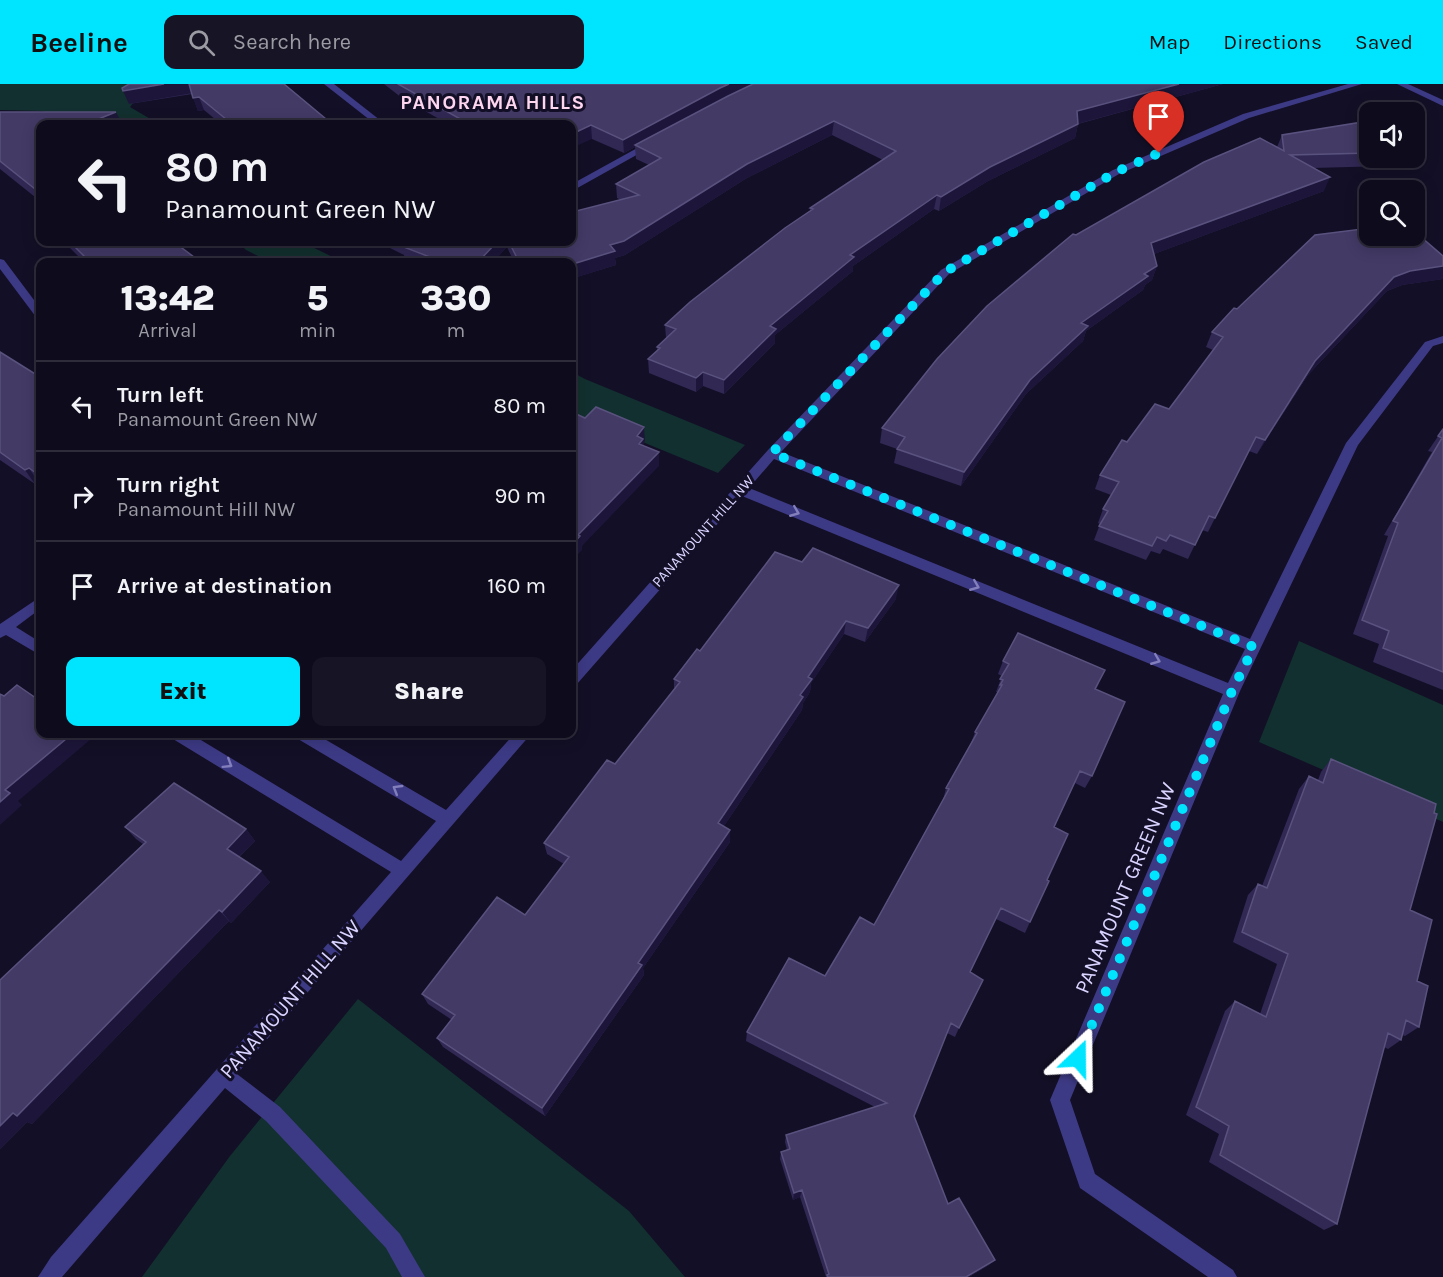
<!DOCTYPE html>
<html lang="en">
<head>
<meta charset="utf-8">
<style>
  :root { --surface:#0e0b1c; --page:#171425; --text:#f1f3f6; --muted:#9b9ba3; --line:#2e2b3b; --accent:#00e5ff }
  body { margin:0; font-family:Karla,sans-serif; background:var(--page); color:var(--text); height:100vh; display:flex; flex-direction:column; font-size:22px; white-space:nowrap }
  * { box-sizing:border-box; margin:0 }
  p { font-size:20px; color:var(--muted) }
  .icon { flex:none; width:33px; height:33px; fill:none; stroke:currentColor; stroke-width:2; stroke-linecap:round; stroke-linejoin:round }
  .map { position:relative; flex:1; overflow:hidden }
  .details { position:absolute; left:36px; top:174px; width:540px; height:480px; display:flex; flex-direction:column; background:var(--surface); border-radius:12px; box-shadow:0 3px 15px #0003,0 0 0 2px var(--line) }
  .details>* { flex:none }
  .banner { position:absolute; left:36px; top:36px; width:540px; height:126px; border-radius:12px; box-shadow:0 3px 15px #0003,0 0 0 2px var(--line); background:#0e0b1c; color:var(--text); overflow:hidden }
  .tools { position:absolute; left:1359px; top:18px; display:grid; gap:12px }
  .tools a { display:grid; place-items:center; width:66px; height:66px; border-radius:12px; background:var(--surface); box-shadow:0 3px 15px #0003,0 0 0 2px var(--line); font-size:30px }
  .pin { position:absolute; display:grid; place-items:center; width:51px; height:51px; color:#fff; margin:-62px -26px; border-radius:50% 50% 50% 0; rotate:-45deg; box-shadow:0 0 6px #0007 }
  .pin .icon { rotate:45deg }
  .me { position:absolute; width:66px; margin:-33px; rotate:23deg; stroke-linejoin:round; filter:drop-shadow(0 0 4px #0008) }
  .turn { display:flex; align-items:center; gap:21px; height:126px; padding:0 30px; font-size:27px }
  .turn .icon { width:78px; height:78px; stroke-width:2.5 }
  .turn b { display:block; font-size:42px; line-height:51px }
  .eta { display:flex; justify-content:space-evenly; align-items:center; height:102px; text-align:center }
  .eta b { font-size:36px; font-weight:800; line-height:42px }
  .button { display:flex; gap:12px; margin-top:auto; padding:12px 30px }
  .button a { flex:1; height:69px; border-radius:12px; background:var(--accent); color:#111; font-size:24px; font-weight:800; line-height:69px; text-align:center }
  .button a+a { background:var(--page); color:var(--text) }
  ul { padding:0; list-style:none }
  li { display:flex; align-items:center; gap:18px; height:90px; padding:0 30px; border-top:2px solid var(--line) }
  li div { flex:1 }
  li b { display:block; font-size:22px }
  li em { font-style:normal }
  header { display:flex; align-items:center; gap:36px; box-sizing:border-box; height:84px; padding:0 30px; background:var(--accent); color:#111 }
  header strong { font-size:28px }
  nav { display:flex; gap:33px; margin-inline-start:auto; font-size:21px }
  .search { width:420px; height:54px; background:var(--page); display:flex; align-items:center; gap:15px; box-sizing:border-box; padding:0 21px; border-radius:12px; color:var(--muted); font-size:22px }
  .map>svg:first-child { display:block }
  .green { fill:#12302f }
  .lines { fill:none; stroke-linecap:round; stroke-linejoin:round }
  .minor { fill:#3d3a85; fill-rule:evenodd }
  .wall { fill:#312854 }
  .shaded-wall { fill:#1d163a }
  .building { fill:#433a66; stroke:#5a527e; stroke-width:1.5 }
  .oneway { stroke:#837fbc }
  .route { stroke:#00e5ff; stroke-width:10; stroke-dasharray:0 18 }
  .labels { text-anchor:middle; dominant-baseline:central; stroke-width:6; stroke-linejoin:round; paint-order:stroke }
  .far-street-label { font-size:15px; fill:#d9d4ff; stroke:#130f26 }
  .far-district-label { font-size:20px; font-weight:bold; letter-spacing:1.5px; fill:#ffd6f0; stroke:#130f26 }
  .near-street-label { font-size:21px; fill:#d9d4ff; stroke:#130f26 }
</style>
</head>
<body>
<header>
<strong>Beeline</strong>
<div class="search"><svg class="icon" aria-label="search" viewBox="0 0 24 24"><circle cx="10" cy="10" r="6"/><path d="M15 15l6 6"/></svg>Search here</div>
<nav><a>Map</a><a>Directions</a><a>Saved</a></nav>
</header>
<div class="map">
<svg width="1443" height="1193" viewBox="0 0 1443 1193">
  <rect width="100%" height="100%" fill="#130f26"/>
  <path class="green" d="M 0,0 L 148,0 L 130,23 L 159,40 L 98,40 L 69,32 L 41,27 L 0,26 Z
    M 238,158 L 302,158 L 343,178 L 270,178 L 246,166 Z
    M 572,288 L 585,295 L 745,361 L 718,389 L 572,329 Z
    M 1299,557 L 1443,621 L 1443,738 L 1259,658 Z
    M 358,915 L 629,1127 L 685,1193 L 142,1193 L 230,1072 Z"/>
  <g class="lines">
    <path class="minor" d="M 324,0 L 334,0 L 385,40 L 375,40 Z
      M 1348,0 L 1362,0 L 1249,34 L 1119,90 L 949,190 L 781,368 L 1250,555 L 1346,359 L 1425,258 L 1443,252 L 1443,259 L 1433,262 L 1358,361 L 1240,607 L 1070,1016 L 1095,1090 L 1233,1186 L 1237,1193 L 1208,1193 L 1080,1104 L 1050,1016 L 1223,610 L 742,412 L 577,600 L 572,602 L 572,586 L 768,366 L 941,186 L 1113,86 L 1243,30 ZM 774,375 L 1245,565 L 1228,599 L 749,404 Z
      M 1397,0 L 1408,0 L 1443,16 L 1443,22 Z
      M 650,57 L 658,59 L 572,107 L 572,100 Z
      M 0,175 L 4,176 L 40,224 L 40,234 L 36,233 L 0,185 Z
      M 40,513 L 40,525 L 16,543 L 40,558 L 40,571 L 6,551 L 0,554 L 0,540 Z
      M 171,650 L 191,650 L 401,777 L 436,737 L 298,655 L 296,650 L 316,650 L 446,726 L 514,650 L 531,650 L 237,990 L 280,1023 L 400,1150 L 425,1193 L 402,1193 L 386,1164 L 266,1037 L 225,1004 L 62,1193 L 38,1193 L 51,1173 L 391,788 L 173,655 Z"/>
  </g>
  <path class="wall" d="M 129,0 L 284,0 L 332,40 L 221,40 L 204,26 L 198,27 L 192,10 L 129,20 Z
    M 384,0 L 1223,0 L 1078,40 L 1075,54 L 988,97 L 939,127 L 934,125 L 853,182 L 853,187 L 775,251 L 775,259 L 724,310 L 703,302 L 696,308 L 649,289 L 648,275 L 657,267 L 657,263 L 666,254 L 665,241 L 810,127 L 810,124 L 883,76 L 832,51 L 747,94 L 625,171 L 615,174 L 616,181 L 577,193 L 578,199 L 572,178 L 514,178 L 507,163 L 493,178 L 410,178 L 405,176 L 404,171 L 378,158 L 572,158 L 621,116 L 617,114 L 616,100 L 649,81 L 636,75 L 635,63 L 624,69 L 592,55 L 572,40 L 448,40 L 402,14 Z
    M 0,28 L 40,40 L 40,117 L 0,85 Z
    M 1369,37 L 1370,74 L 1390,74 L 1386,82 L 1313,84 L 1324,107 L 1154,170 L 1157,182 L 1152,196 L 1145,201 L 1143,206 L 1086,247 L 1083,257 L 1026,310 L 961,402 L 894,379 L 897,365 L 880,359 L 882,344 L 1076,151 L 1277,63 L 1282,51 Z
    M 64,158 L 174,158 L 198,176 L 209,178 L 84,178 Z
    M 1443,172 L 1443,195 L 1402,201 L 1387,207 L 1308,291 L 1257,370 L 1249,367 L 1208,448 L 1202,446 L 1188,475 L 1163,465 L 1160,470 L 1151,467 L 1146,476 L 1094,456 L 1100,440 L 1098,439 L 1103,425 L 1111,411 L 1095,405 L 1100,391 L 1127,358 L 1169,325 L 1213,266 L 1206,263 L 1212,248 L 1237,225 Z
    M 0,268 L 40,293 L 40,399 L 38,398 L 35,400 L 0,376 Z
    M 1443,345 L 1443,606 L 1373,578 L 1379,560 L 1353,550 L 1388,452 L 1384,451 L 1432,368 L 1428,367 Z
    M 896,515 L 865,558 L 844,550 L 811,599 L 810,608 L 803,619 L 802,626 L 724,742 L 730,758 L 643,884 L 644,891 L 545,1032 L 443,963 L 437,954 L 452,936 L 428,920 L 422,910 L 525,831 L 564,780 L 547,770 L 544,759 L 615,680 L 674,605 L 674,595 L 700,567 Z
    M 1003,577 L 1099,599 L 1096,606 L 1092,692 L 1085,704 L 1075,699 L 1054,743 L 1047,796 L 1030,838 L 1025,849 L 996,835 L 970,888 L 959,944 L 955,953 L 947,949 L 914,1032 L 948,1120 L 995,1176 L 989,1181 L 969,1193 L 826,1193 L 800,1113 L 793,1116 L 780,1075 L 781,1068 L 787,1066 L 785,1058 L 786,1051 L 875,1023 L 746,957 L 747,948 L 825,892 L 874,841 L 943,716 L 946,704 L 971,659 L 975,648 L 997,611 L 997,608 L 996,608 L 1002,592 L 998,590 Z
    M 1331,675 L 1410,826 L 1417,897 L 1419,943 L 1405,952 L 1402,951 L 1401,956 L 1388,965 L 1384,963 L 1337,1140 L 1324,1146 L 1209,1078 L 1219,1050 L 1186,1031 L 1225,927 L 1235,917 L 1260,930 L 1277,880 L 1233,858 L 1248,811 L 1258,800 L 1262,802 L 1299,705 L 1309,692 L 1318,696 L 1321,688 Z
    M 125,743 L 246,745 L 255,757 L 239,773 L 270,798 L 231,839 L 229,837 L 32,1040 L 27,1038 L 0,1065 L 0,896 L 143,760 L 136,755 Z"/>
  <path class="shaded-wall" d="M 164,0 L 190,0 L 193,9 L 129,20 L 123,7 Z
    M 729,0 L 759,0 L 635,61 L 635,63 L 624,69 L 623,56 L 720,4 Z
    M 1179,0 L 1223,0 L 1073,41 L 1077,27 Z
    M 199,13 L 204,26 L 198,27 L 193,14 Z
    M 116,28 L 122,40 L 86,40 Z
    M 834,37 L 832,51 L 747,94 L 625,171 L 615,174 L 616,181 L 577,193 L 578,199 L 572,201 L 572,186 L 573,180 L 747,80 Z
    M 1078,40 L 1075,54 L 988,97 L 939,127 L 941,113 L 990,83 Z
    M 591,41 L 592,55 L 572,64 L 572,50 Z
    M 1330,93 L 1324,107 L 1146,173 L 1151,159 Z
    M 937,111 L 934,125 L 853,182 L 853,187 L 775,251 L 775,259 L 724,310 L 724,296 L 770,242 L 850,171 Z
    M 497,158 L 506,158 L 507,163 L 493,178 L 478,178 Z
    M 1157,182 L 1152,196 L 1145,201 L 1143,206 L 1086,247 L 1083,257 L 1026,310 L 961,402 L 964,388 L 1030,296 L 1081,239 L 1144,190 Z
    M 1443,182 L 1443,195 L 1402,201 L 1387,207 L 1308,291 L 1257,370 L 1265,356 L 1315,277 L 1394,193 L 1410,187 Z
    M 703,288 L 703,302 L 696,308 L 696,294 Z
    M 644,343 L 645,357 L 644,359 L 644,370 L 640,374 L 637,352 Z
    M 659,368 L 659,382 L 582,462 L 582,466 L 572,477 L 572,461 L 578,451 Z
    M 29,384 L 38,398 L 35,400 L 25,386 Z
    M 899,501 L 896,515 L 865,558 L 868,544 Z
    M 846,537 L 844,550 L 811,599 L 810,608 L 803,619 L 802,626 L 718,751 L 718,739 L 800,611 L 808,593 Z
    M 72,650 L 86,650 L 91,655 L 18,717 L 22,721 L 0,741 L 0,718 L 5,706 Z
    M 246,745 L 255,757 L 235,776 L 227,765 Z
    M 730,746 L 730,758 L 643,884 L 644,891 L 545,1032 L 542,1024 L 638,879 Z
    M 261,787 L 270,798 L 231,839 L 222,828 Z
    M 219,826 L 229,837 L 32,1040 L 27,1038 L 0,1065 L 0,1042 Z
    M 802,1106 L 800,1113 L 793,1116 L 794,1109 Z
    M 995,1176 L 989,1181 L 969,1193 L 966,1193 Z"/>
  <path class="building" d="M 129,0 L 164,0 L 123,7 L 122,4 Z
    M 189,0 L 284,0 L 332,40 L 232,40 L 199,13 L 193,14 Z
    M 398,0 L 729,0 L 720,4 L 623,56 L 591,41 L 572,50 L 572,40 L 469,40 Z
    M 753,0 L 1179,0 L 1077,27 L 1078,40 L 990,83 L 941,113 L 937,111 L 850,171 L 854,173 L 770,242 L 776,245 L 724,296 L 703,288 L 696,294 L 648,275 L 660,264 L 657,263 L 676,245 L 665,241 L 690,218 L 785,144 L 813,125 L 810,124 L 896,67 L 834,37 L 747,80 L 624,157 L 610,161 L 615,167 L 573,180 L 576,185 L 572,186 L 572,178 L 519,178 L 509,158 L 572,158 L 572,128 L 639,111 L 616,100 L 661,74 L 635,61 L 728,12 Z
    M 0,28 L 116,28 L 86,40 L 40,40 L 40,109 L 0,77 Z
    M 1369,37 L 1370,69 L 1290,71 L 1330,93 L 1151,159 L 1157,182 L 1144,190 L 1148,192 L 1081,239 L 1088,242 L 1030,296 L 964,388 L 897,365 L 905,353 L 882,344 L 937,275 L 987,222 L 1073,150 L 1076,151 L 1204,78 L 1260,54 L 1284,67 L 1282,51 Z
    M 1370,144 L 1370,152 L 1414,152 L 1414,147 L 1443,172 L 1443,182 L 1410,187 L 1394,193 L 1315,277 L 1265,356 L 1256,353 L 1215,434 L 1209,432 L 1195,461 L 1170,451 L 1166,457 L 1157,453 L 1152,462 L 1099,442 L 1108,427 L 1103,425 L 1119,398 L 1100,391 L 1122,356 L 1127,358 L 1155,320 L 1169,325 L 1223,253 L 1212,248 L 1234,224 L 1237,225 L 1315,151 Z
    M 70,158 L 174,158 L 198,176 L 200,174 L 209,178 L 90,178 Z
    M 400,158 L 497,158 L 478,178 L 464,178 L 458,177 L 457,178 L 443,178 L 401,162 L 405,160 Z
    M 0,268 L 40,293 L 40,392 L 29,384 L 25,386 L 0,368 Z
    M 596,323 L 644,343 L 637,352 L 643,355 L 639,360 L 659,368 L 578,451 L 580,452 L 572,461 L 572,332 L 574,329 L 585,334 Z
    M 1443,345 L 1443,588 L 1383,564 L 1389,547 L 1362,536 L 1398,439 L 1393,437 L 1442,354 L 1438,352 Z
    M 813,464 L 899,501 L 868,544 L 846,537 L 808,593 L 812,595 L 800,611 L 803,613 L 718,739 L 730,746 L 638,879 L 642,881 L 542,1024 L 437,954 L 455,931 L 422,910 L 497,813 L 525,831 L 569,773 L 544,759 L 607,676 L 615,680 L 680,598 L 674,595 L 697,565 L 700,567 L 775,468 L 802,478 Z
    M 1018,549 L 1105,586 L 1095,605 L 1125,618 L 1092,692 L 1080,687 L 1054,743 L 1068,750 L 1047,796 L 1049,797 L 1030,838 L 1001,824 L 970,888 L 983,896 L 959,944 L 951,939 L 914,1032 L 948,1120 L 959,1114 L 995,1176 L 966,1193 L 828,1193 L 827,1191 L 829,1190 L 802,1106 L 794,1109 L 781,1068 L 790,1065 L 786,1051 L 887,1019 L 747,948 L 789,874 L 825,892 L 860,833 L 874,841 L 949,705 L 946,704 L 977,649 L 975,648 L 1002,601 L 1000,601 L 1003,596 L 1000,595 L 1009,580 L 1003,577 Z
    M 17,601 L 40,617 L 40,650 L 72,650 L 5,706 L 10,709 L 0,718 L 0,610 L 4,612 Z
    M 1331,675 L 1436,720 L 1434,729 L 1437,730 L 1410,826 L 1432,836 L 1417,897 L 1428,902 L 1419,943 L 1406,936 L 1401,956 L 1388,949 L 1337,1140 L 1220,1071 L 1229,1042 L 1196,1023 L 1235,917 L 1266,933 L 1288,870 L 1242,848 L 1258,800 L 1267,804 L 1309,692 L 1323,699 Z
    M 174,699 L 246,745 L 227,765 L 261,787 L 222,828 L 219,826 L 17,1032 L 13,1029 L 0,1042 L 0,896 L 146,758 L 125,743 Z"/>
  <defs><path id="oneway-chevron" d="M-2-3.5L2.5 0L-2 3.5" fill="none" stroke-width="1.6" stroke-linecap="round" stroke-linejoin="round" transform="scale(1.5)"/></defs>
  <g class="oneway">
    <use href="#oneway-chevron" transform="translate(795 428) rotate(22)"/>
    <use href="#oneway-chevron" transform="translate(975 502) rotate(22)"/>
    <use href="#oneway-chevron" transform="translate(1156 576) rotate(22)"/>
    <use href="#oneway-chevron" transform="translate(228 680) rotate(32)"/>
    <use href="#oneway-chevron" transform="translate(397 705) rotate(-149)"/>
  </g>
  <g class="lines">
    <path class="route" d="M 1078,974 L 1232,607 L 1254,563 L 772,369 L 945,188 L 1116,88 L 1159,69"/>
  </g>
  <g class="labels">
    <g class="far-street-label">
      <text transform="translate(703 447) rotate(-48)">PANAMOUNT HILL NW</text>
    </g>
    <g class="far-district-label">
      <text x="493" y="18">PANORAMA HILLS</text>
    </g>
    <g class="near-street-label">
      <text transform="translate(1125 804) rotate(-67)">PANAMOUNT GREEN NW</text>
      <text transform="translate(290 915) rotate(-49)">PANAMOUNT HILL NW</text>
    </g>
  </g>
</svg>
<div class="tools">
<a><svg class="icon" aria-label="sound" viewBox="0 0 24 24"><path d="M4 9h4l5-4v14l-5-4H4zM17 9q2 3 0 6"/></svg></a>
<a><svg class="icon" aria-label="search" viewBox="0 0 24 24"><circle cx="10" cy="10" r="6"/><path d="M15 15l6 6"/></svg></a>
</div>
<div class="pin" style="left:1159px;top:69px;background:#d93025"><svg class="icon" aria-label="arrive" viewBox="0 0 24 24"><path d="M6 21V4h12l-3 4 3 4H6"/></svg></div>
<svg class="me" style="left:1078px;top:974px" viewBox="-20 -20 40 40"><path d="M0-17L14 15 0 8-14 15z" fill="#00e5ff" stroke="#fff" stroke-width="4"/></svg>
<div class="banner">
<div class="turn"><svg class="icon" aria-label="left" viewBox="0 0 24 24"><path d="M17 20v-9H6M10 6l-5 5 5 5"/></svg><div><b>80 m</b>Panamount Green NW</div></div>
</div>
<section class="details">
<div class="eta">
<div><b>13:42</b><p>Arrival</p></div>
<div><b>5</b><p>min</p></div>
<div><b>330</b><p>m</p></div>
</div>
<ul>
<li><svg class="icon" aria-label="left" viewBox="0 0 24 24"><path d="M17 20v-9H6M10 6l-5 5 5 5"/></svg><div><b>Turn left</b><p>Panamount Green NW</p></div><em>80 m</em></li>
<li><svg class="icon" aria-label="right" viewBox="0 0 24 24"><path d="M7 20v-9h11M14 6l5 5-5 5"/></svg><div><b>Turn right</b><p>Panamount Hill NW</p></div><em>90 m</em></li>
<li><svg class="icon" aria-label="arrive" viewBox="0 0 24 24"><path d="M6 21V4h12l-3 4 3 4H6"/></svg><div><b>Arrive at destination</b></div><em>160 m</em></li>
</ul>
<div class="button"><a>Exit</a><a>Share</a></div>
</section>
</div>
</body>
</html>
